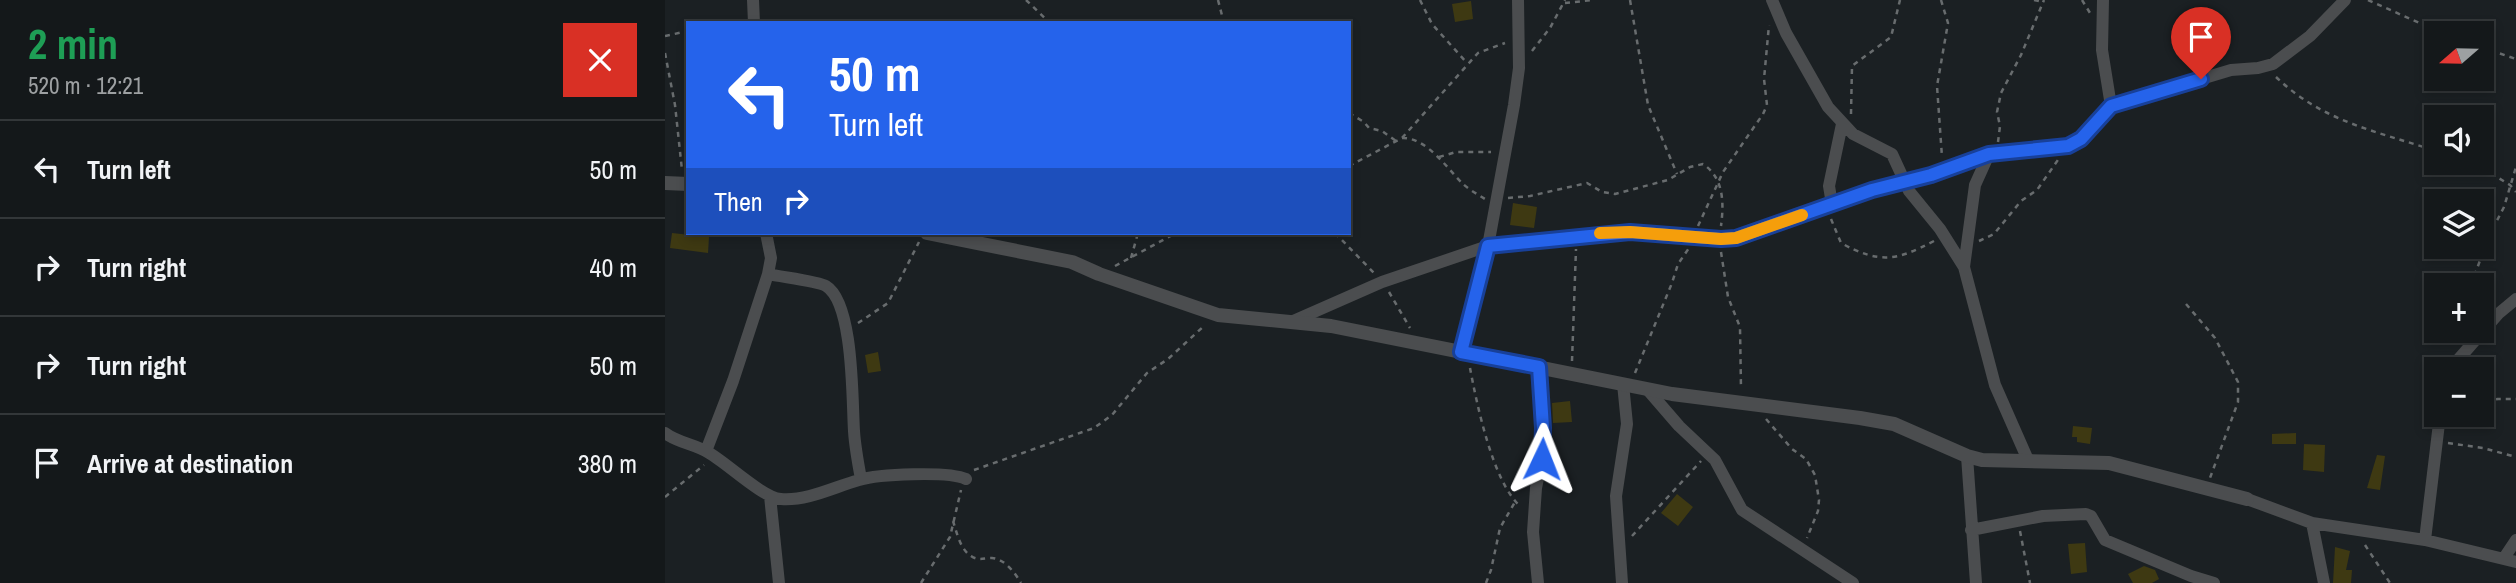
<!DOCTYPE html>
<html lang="en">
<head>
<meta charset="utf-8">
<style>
  :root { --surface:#14181a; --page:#212527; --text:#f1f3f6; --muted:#9da0a2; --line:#333739 }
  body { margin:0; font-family:"Archivo Narrow",sans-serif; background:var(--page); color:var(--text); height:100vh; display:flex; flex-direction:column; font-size:26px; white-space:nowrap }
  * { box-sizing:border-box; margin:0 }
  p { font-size:23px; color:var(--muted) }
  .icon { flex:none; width:38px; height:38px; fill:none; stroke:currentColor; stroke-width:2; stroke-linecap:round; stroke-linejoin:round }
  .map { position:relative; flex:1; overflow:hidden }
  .side { display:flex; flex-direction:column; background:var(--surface); width:665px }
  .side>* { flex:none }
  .top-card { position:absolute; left:21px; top:21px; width:665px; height:214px; border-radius:0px; box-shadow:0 4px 10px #0003,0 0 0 2px var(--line); background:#2563eb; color:#fff; overflow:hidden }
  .needle { width:46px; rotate:250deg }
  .controls { position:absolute; left:1759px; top:21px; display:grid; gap:14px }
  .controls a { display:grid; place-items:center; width:70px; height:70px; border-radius:0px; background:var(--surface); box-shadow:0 4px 10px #0003,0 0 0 2px var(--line); font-size:35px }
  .pin { position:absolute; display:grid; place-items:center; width:60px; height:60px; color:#fff; margin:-72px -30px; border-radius:50% 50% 50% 0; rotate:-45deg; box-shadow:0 0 7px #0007 }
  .pin .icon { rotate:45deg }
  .me { position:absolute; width:77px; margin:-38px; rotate:2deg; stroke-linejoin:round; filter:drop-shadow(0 0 5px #0008) }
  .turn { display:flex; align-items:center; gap:24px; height:147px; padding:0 28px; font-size:32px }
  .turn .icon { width:91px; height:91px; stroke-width:2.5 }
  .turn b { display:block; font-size:49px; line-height:60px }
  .then { display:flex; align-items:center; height:66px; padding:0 28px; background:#0003; gap:14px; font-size:26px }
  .round { display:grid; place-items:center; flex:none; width:74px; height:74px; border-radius:0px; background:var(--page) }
  .summary { display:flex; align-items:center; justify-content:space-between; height:119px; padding:0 28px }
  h1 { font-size:42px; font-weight:700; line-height:52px; color:#1e9e55 }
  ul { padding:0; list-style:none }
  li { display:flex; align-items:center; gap:21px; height:98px; padding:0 28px; border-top:2px solid var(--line) }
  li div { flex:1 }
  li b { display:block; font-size:26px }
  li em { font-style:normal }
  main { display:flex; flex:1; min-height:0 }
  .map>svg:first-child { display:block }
  .building { fill:#3e3912 }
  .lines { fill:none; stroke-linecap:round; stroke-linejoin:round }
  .path { stroke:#686c6e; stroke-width:2.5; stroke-dasharray:5 5; stroke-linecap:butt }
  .minor { stroke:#4b4d4f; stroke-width:12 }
  .tertiary { stroke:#4b4d4f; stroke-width:14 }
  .route-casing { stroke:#184099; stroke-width:18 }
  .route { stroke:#2563eb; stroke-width:12 }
  .slow { stroke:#f59e0b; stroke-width:12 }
</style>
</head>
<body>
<main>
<section class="side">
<div class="summary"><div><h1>2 min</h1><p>520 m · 12:21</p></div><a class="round" style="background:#d93025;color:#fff"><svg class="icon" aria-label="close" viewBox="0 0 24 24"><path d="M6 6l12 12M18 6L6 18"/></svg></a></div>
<ul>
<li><svg class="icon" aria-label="left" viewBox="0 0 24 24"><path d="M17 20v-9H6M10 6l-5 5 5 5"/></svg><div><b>Turn left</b></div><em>50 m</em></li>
<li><svg class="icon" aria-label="right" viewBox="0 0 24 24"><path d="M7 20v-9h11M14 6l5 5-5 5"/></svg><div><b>Turn right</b></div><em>40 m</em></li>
<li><svg class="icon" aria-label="right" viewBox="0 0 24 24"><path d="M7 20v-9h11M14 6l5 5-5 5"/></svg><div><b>Turn right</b></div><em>50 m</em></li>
<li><svg class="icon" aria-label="arrive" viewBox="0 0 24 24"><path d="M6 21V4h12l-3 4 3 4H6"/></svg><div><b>Arrive at destination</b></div><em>380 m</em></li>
</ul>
</section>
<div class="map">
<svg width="1851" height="583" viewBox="0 0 1851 583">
  <rect width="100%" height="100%" fill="#1b2023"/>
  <path class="building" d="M 806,1 L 808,19 L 790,22 L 787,4 Z
    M 848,203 L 872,207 L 869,228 L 845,225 Z
    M 7,233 L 44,237 L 43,253 L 5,248 Z
    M 213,352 L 216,371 L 203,373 L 200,355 Z
    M 905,401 L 907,422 L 888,423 L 887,403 Z
    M 1408,426 L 1427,428 L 1425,444 L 1412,442 L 1412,437 L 1407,437 Z
    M 1631,433 L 1631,444 L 1607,444 L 1607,434 Z
    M 1639,444 L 1660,445 L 1659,472 L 1638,470 Z
    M 1712,455 L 1720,456 L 1715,490 L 1702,488 Z
    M 1012,494 L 1028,507 L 1013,526 L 996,513 Z
    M 1420,543 L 1422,572 L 1406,574 L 1403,544 Z
    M 1670,547 L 1685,551 L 1681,570 L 1687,570 L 1686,583 L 1668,583 Z
    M 1479,566 L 1490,570 L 1494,579 L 1487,583 L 1468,583 L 1463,574 Z"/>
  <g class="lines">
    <path class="path" d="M 361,0 L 385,23
      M 553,0 L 559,23
      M 755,0 L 767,24 L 802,63
      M 965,0 L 983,105 L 1012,174
      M 1276,0 L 1283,23 L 1272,86 L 1277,157
      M 1369,0 L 1378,2
      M 1417,0 L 1425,13
      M 1703,0 L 1759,25 L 1787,33
      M 900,3 L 928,0
      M 0,36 L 23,31
      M 1816,47 L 1851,59
      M 867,51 L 885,28 L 900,0
      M 0,53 L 10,105 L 17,170
      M 1611,77 C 1658,122 1711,131 1771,151
      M 684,113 L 699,122 L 704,128 L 717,131 L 731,141
      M 1186,114 L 1187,66 L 1226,37 L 1235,0
      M 737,138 C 761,137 782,168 797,183 C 803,189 812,194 820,199
      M 1333,142 L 1335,126 L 1332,112 L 1336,93 L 1356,55 L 1379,0
      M 774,157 L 791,152 L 826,152
      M 1809,163 L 1845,185 L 1851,192
      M 684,166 L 737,138 L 813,53 L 840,43
      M 843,198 L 865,196 L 922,183 L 937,192 L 950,194 L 1003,180 L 1025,167 L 1038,164 C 1059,178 1059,203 1056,226
      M 1166,219 L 1176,243 C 1215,264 1231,261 1269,241
      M 1033,226 L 1058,172 L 1098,114 L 1102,105 L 1099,79 L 1104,25
      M 670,233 L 709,273
      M 1314,241 L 1329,234 L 1356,201 L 1372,190 L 1395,157
      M 1056,252 L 1063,297 L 1075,327 L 1076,389
      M 466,258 L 473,233
      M 450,266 L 511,233
      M 1806,285 L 1824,236 L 1839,207 L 1851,167
      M 724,292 L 745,328
      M 1521,304 L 1550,338 L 1573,382 L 1573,402 L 1545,478
      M 193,323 L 223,303 L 254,242
      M 1794,339 L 1796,331
      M 907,361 L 911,249
      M 805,368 C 812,405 828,483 856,507
      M 970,373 L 1007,283 L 1013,264 L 1024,248
      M 1816,413 L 1832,399 L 1851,399
      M 1101,419 L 1127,449 L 1141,459 L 1150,475 L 1154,500 L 1153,511 L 1142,538
      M 1788,422 L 1807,419 L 1815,415
      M 1783,443 L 1818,448 L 1851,457
      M 309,470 L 429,428 L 447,415 L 482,373 L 503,359 L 540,325
      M 0,497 L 39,465
      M 288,521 C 292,533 295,549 306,556 C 313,561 319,558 327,558 C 340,559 350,573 356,583
      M 1355,531 L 1365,583
      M 967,536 L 1036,461
      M 1700,545 L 1725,583
      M 256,583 L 285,537 L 296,490
      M 821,583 L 826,570 L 835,528 L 850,502"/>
    <path class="minor" d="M 88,0 L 89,23
      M 1107,0 L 1121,33 L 1163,107 L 1188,134 L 1227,154 L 1244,191 L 1275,229 L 1299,267 L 1330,385 L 1363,460
      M 1438,0 L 1437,50 L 1446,106
      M 1167,204 L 1164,186 L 1177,124
      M 1299,267 L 1310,185 L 1324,154
      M 103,274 C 116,277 153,281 161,286 C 189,303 187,401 189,431 C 190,447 193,463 196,479
      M 626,322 L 717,282 L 823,246 L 965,232 L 1056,239 L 1089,234 L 1207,190 L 1266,175 L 1324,154 L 1410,143 L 1446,106 L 1566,70 L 1593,68 L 1608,64 L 1645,36 L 1680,0
      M 796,352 L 823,246 L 849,105 L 854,68 L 853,0
      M 1785,369 L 1833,314 L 1851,299
      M 982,389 L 1014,426 L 1050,460 L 1077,510 L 1188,583
      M 0,433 C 13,443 30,444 44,453 C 62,463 98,498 116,499 C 143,501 169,487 194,480 C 213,474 284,471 301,479
      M 41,451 L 68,381 L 103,274 L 106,258 L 101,233
      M 1302,456 L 1311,583
      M 105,496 L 114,583
      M 1582,499 L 1647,523 L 1760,540 L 1851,562
      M 1647,523 L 1659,583
      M 1306,530 L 1378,516 L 1421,514 L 1426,516 L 1440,540 L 1526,576 L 1549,583
      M 1760,540 L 1775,415
      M 1839,558 L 1851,540
      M 873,583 L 868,532 L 871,488 L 877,459 L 878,428 L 874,367
      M 957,583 L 951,496 L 962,424 L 958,384"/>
    <path class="tertiary" d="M 0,183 L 23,184
      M 262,233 L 407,262 L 434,274 L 553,315 L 666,326 L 1007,394 L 1195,418 L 1229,424 L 1302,456 L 1317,460 L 1444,463 L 1582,499"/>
  </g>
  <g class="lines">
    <g class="route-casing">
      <path id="route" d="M 877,459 L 878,428 L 874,367 L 796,352 L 823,246 L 965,232 L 1056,239 L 1071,238 L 1207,190 L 1266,175 L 1324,154 L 1403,146 L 1416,139 L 1446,106 L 1536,79"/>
    </g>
    <use href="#route" class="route"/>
    <path class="slow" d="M 935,233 L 965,232 L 1056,239 L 1071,238 L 1137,215"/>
  </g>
</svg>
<div class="controls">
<a><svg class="needle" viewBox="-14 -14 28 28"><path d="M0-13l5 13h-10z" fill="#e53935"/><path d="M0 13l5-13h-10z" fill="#9da0a2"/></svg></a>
<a><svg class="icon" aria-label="sound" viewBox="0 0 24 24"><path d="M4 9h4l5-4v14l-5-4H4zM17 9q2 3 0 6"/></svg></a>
<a><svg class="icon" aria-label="layers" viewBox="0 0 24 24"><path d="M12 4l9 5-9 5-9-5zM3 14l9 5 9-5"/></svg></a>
<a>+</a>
<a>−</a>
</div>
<div class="pin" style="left:1536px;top:79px;background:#d93025"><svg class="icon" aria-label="arrive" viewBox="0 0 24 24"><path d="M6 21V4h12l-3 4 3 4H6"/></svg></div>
<svg class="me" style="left:877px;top:459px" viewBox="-20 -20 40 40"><path d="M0-17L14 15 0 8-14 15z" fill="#2563eb" stroke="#fff" stroke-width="4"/></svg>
<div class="top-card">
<div class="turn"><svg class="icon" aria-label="left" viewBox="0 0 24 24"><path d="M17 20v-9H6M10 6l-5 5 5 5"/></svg><div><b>50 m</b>Turn left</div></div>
<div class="then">Then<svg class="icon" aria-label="right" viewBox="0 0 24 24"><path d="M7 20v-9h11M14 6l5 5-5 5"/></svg></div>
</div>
</div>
</main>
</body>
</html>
